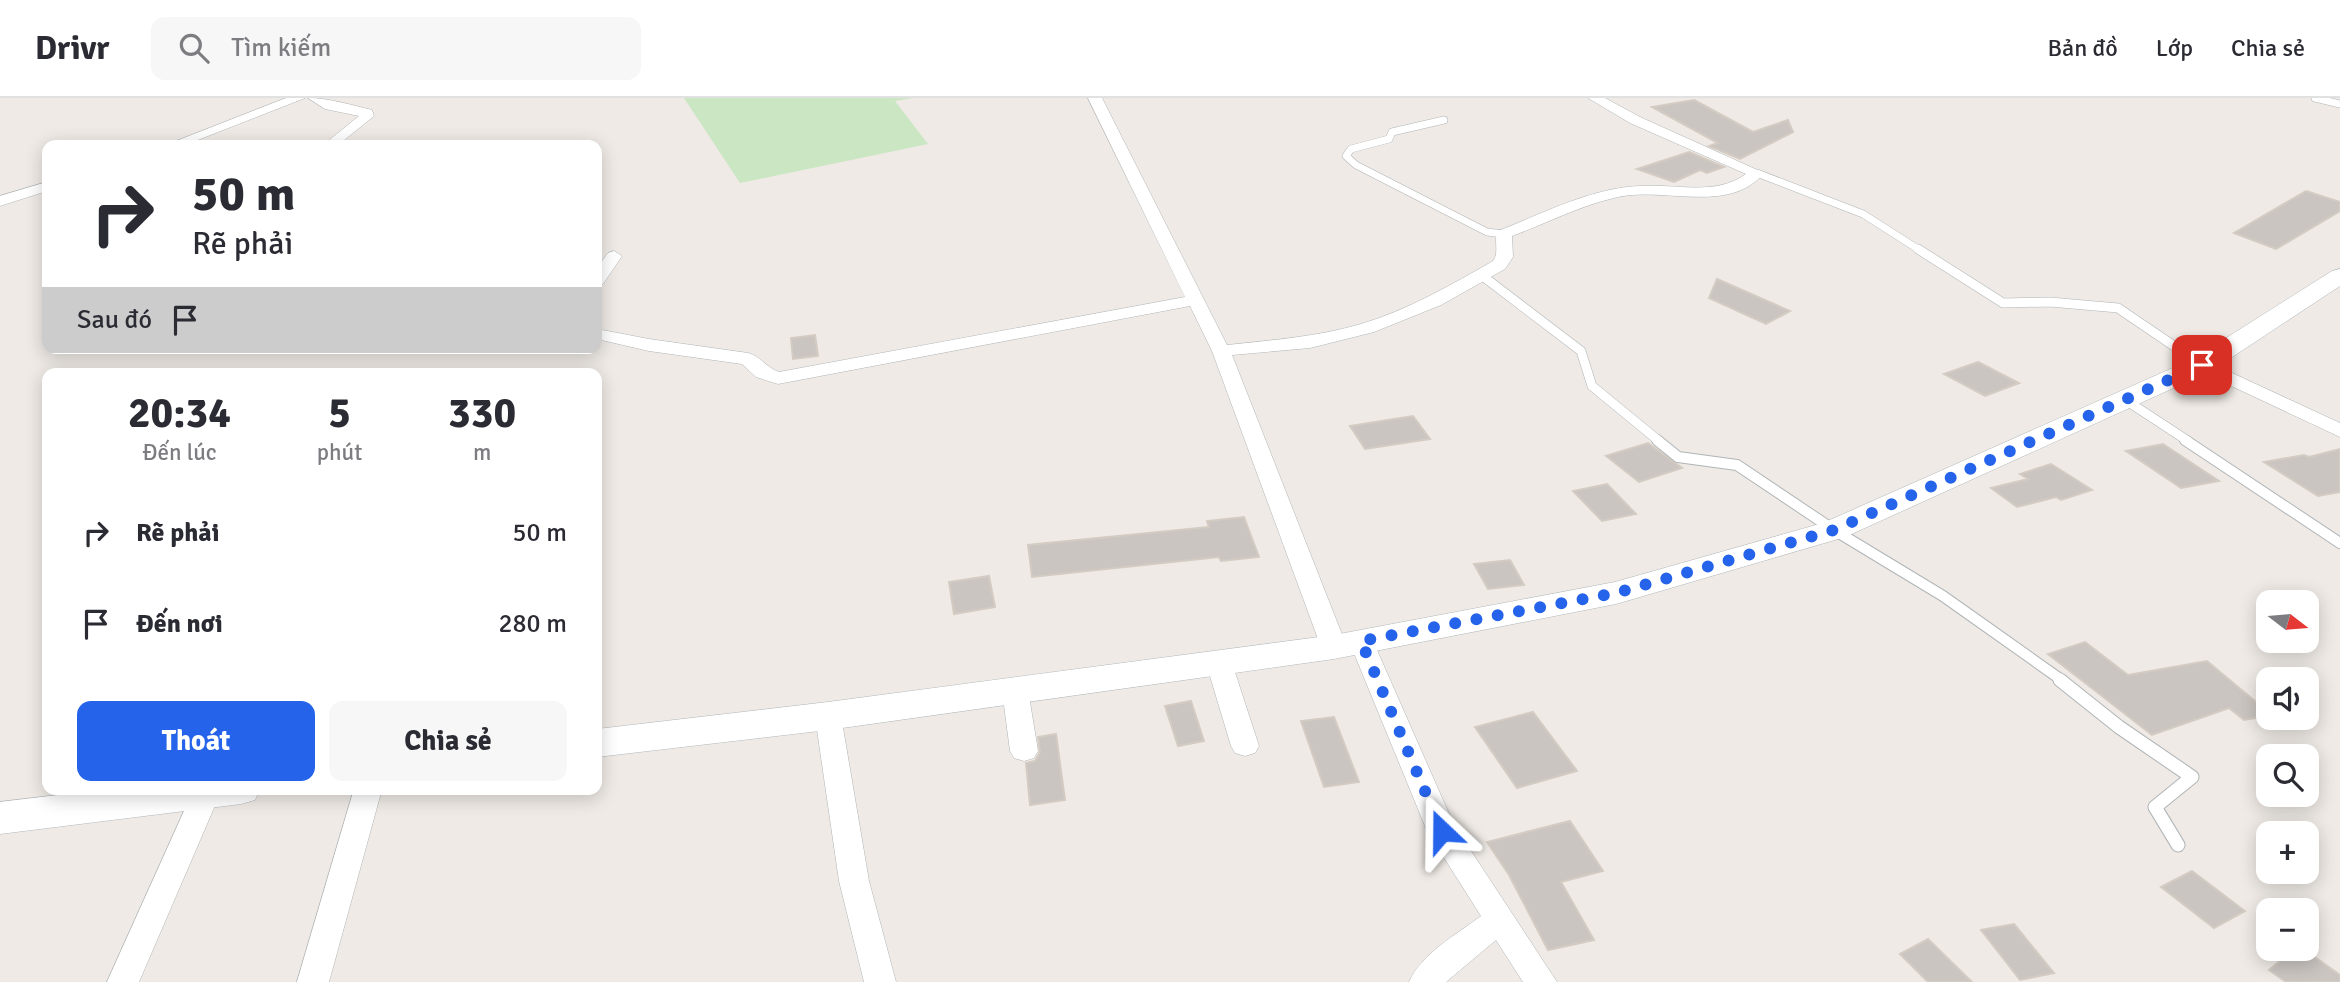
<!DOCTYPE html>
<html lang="vi">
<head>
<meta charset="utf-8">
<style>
  :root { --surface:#fff; --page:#f7f7f7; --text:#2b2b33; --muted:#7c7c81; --line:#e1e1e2; --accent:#2563eb }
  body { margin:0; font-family:Signika,sans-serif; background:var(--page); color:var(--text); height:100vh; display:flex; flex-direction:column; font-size:26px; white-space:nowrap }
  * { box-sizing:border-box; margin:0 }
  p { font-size:23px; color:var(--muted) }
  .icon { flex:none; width:38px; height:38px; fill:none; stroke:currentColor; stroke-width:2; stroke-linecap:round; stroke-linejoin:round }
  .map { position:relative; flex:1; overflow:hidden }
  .drawer { position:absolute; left:42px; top:270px; width:560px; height:427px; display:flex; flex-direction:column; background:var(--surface); border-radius:14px; box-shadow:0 4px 18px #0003 }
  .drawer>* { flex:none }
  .top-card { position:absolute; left:42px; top:42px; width:560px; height:214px; border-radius:14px; box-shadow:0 4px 18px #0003; background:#fff; color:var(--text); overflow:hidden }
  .needle { width:46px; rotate:106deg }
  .controls { position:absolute; left:2256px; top:492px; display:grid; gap:14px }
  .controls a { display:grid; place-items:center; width:63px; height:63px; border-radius:14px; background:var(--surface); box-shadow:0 4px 18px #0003; font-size:35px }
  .pin { position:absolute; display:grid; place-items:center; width:60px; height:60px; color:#fff; margin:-30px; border-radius:14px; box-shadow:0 4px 10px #0006 }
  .me { position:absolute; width:77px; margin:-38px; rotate:337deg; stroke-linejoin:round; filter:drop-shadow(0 0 5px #0008) }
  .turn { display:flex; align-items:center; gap:24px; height:147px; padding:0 35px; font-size:32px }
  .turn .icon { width:91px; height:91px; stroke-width:2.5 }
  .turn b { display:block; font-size:49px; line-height:60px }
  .then { display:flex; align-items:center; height:66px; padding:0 35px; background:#0003; gap:14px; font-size:26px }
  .eta { display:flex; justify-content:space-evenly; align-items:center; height:119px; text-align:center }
  .eta b { font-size:42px; font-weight:700; line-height:49px }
  .button { display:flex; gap:14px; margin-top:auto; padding:14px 35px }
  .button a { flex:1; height:80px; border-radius:14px; background:var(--accent); color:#fff; font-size:28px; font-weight:700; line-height:80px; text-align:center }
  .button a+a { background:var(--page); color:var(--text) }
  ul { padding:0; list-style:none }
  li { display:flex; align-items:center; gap:21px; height:91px; padding:0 35px }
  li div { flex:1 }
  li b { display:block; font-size:26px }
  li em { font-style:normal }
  header { display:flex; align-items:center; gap:42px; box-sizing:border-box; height:98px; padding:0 35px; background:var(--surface); border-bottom:2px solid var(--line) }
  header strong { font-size:33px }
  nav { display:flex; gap:38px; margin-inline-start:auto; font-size:24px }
  .search { width:490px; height:63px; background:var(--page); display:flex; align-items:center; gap:18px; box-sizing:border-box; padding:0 24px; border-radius:14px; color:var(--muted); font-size:26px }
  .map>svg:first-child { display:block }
  .green { fill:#cae6c2 }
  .building { fill:#cac5c1; stroke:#d4cbc3; stroke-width:2 }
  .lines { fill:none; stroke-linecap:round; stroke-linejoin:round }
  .lane-far3-casing { stroke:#b0b5b7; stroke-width:8 }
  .lane-far2-casing { stroke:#b0b5b7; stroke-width:10 }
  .lane-far1-casing { stroke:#b0b5b7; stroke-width:12 }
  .lane-casing { stroke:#b0b5b7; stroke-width:15 }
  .street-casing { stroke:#b0b5b7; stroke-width:1 }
  .secondary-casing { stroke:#b1b7ba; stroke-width:1 }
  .lane-far3 { stroke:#fff; stroke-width:7 }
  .lane-far2 { stroke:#fff; stroke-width:9 }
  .lane-far1 { stroke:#fff; stroke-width:10 }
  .lane { stroke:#fff; stroke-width:13 }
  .street { fill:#fff; fill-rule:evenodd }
  .secondary { fill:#fff; fill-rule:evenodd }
  .route { stroke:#2563eb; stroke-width:12; stroke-dasharray:0 21.6 }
</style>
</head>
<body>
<header>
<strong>Drivr</strong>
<div class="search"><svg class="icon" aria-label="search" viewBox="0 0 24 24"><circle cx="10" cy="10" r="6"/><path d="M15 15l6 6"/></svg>Tìm kiếm</div>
<nav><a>Bản đồ</a><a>Lớp</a><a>Chia sẻ</a></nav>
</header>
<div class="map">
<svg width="2340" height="884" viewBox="0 0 2340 884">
  <rect width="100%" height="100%" fill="#efeae5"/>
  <path class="green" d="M 684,0 L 913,0 L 895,3 L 928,46 L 740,85 Z"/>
  <path class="building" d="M 1694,2 L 1753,34 L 1788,22 L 1793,34 L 1740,61 L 1709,48 L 1718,45 L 1652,9 Z
    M 1689,54 L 1724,69 L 1707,75 L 1700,72 L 1674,84 L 1637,71 Z
    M 2306,93 L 2340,104 L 2340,113 L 2276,151 L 2234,135 Z
    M 1717,181 L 1790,213 L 1766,226 L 1709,200 Z
    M 815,237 L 818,258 L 793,261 L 791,240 Z
    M 1978,264 L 2019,285 L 1985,298 L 1944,276 Z
    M 1413,318 L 1430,341 L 1365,351 L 1350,328 Z
    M 1648,345 L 1682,370 L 1639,384 L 1606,358 Z
    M 2163,346 L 2219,383 L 2181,390 L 2126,353 Z
    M 2340,351 L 2340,394 L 2318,398 L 2264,364 L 2304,357 L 2309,359 Z
    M 2051,366 L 2092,392 L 2061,402 L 2056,399 L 2017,409 L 1991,390 L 2028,381 L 2020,376 Z
    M 1607,386 L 1636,416 L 1602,423 L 1573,393 Z
    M 1244,419 L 1259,459 L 1221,463 L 1219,459 L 1032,479 L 1028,447 L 1209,429 L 1207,423 Z
    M 1510,462 L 1524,487 L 1488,491 L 1474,466 Z
    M 989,478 L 995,509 L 954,516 L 949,484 Z
    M 2085,544 L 2128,577 L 2207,563 L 2268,614 L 2268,618 L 2244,622 L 2229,610 L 2152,637 L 2048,556 Z
    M 1191,603 L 1204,643 L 1178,648 L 1165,608 Z
    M 1533,614 L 1577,673 L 1517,690 L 1475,629 Z
    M 1334,619 L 1359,684 L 1324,689 L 1301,623 Z
    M 1056,636 L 1065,702 L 1030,707 L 1026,665 L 1035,663 L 1040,654 L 1038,639 Z
    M 1570,723 L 1603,773 L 1561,784 L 1594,842 L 1548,852 L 1509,777 L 1487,744 Z
    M 2192,773 L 2245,813 L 2214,830 L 2161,789 Z
    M 2014,826 L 2054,875 L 2020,882 L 1981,832 Z
    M 1928,841 L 1972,884 L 1928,884 L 1900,856 Z
    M 2296,850 L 2302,850 L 2340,877 L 2340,884 L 2286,884 L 2269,872 Z"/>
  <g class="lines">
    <g class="lane-far3-casing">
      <path id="lane-far3" d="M 2315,0 L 2340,6
        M 1444,22 L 1392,34 L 1389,41 L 1351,51 L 1346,58 L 1356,67 L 1487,134 L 1504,136
        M 1757,75 L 1863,116 L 1921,153"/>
    </g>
    <g class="lane-far2-casing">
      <path id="lane-far2" d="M 1918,151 L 2003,205 L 2050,204 L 2118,210 L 2202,267
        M 1480,176 L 1581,253 L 1592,288 L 1659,343
        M 2124,301 L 2188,343"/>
    </g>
    <g class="lane-far1-casing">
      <path id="lane-far1" d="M 1657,342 L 1678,359 L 1737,367 L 1834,432 L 1943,498 L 2063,583
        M 2185,342 L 2340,445"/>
    </g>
    <g class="lane-casing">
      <path id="lane" d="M 2060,582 L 2119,629 L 2192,679 L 2155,709 L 2178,747"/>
    </g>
    <g class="street-casing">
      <path id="street" d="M 286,0 L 305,0 L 185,47 L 166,47 Z
        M 308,0 C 329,0 351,7 372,12 L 374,18 L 338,47 L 323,47 L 359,18 L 325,11 Z
        M 1088,0 L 1102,0 L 1227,247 C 1272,242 1317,239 1361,226 C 1408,212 1451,187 1493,163 C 1500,154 1493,142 1498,133 C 1544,115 1593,89 1642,88 C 1678,86 1716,98 1746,76 L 1630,25 L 1588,0 L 1605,0 L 1640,19 L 1764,75 C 1728,118 1661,87 1614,100 C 1579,108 1545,126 1512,138 L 1513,159 L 1505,171 L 1441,207 L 1374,234 L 1310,250 L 1232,257 L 1347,549 L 1343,555 L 1334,558 L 1325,555 L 1321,549 L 1212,253 L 1190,208 L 778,286 L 756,279 L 742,266 L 649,253 L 597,241 L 597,231 L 649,241 L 748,255 C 760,258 767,270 779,274 L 1185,199 Z
        M 47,84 L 47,93 L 0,108 L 0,98 Z
        M 614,153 L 622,158 L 603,186 L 597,187 L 597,170 L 608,155 Z
        M 2202,261 L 2340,325 L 2340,339 L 2195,271 L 2193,267 Z
        M 1361,534 L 1370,537 L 1373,543 L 1454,727 L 1557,884 L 1523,884 L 1496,842 L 1446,884 L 1409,884 C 1422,855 1456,837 1481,818 L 1427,733 L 1349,543 L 1352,537 Z
        M 1219,556 L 1228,559 L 1232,565 L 1259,648 L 1255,655 L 1245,658 L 1235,655 L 1231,648 L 1206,565 L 1210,559 Z
        M 1015,583 L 1024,585 L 1028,592 L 1038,653 L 1034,660 L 1024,663 L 1014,660 L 1010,653 L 1002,592 L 1006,585 Z
        M 828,608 L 837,611 L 841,618 L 869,783 L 896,884 L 864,884 L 839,783 L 815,618 L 819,611 Z
        M 194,691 L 218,691 L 220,696 L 139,884 L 107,884 Z
        M 354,691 L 382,691 L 329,884 L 297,884 Z"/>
    </g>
    <g class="secondary-casing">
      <path id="secondary" d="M 2340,171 L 2340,188 L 2211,273 L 1845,439 L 1616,506 L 1334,561 L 828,632 L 597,659 L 597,631 L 828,604 L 1334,537 L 1615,484 L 1823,425 L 2193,261 L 2332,173 Z
        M 109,691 L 260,691 L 255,702 L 241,706 L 0,736 L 0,704 Z"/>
    </g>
    <use href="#lane-far3" class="lane-far3"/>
    <use href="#lane-far2" class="lane-far2"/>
    <use href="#lane-far1" class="lane-far1"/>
    <use href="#lane" class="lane"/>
    <use href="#street" class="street"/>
    <use href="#secondary" class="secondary"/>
  </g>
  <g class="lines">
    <path class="route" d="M 1442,733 L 1361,543 L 1616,495 L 1834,432 L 2202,267"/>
  </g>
</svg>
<div class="controls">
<a><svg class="needle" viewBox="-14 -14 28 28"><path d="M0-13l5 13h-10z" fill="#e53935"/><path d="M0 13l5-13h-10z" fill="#7c7c81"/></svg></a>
<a><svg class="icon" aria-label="sound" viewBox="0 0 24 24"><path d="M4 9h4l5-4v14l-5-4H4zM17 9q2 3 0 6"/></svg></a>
<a><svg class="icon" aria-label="search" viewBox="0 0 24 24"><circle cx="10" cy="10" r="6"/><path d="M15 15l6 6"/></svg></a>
<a>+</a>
<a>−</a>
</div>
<div class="pin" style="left:2202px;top:267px;background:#d93025"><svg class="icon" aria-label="arrive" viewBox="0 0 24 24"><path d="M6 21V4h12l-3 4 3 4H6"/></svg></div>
<svg class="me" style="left:1442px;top:733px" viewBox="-20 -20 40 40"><path d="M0-17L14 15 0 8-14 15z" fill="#2563eb" stroke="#fff" stroke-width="4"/></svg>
<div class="top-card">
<div class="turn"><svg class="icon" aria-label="right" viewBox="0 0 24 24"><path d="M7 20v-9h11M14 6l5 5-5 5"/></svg><div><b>50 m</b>Rẽ phải</div></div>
<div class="then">Sau đó<svg class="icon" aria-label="arrive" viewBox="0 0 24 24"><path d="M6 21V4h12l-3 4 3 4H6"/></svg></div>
</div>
<section class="drawer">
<div class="eta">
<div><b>20:34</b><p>Đến lúc</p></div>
<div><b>5</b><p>phút</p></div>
<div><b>330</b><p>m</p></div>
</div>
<ul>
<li><svg class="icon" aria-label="right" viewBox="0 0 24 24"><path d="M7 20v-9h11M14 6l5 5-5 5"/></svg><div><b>Rẽ phải</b></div><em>50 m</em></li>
<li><svg class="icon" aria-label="arrive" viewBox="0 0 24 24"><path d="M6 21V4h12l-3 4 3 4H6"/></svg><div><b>Đến nơi</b></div><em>280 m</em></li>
</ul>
<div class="button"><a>Thoát</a><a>Chia sẻ</a></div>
</section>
</div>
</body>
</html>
